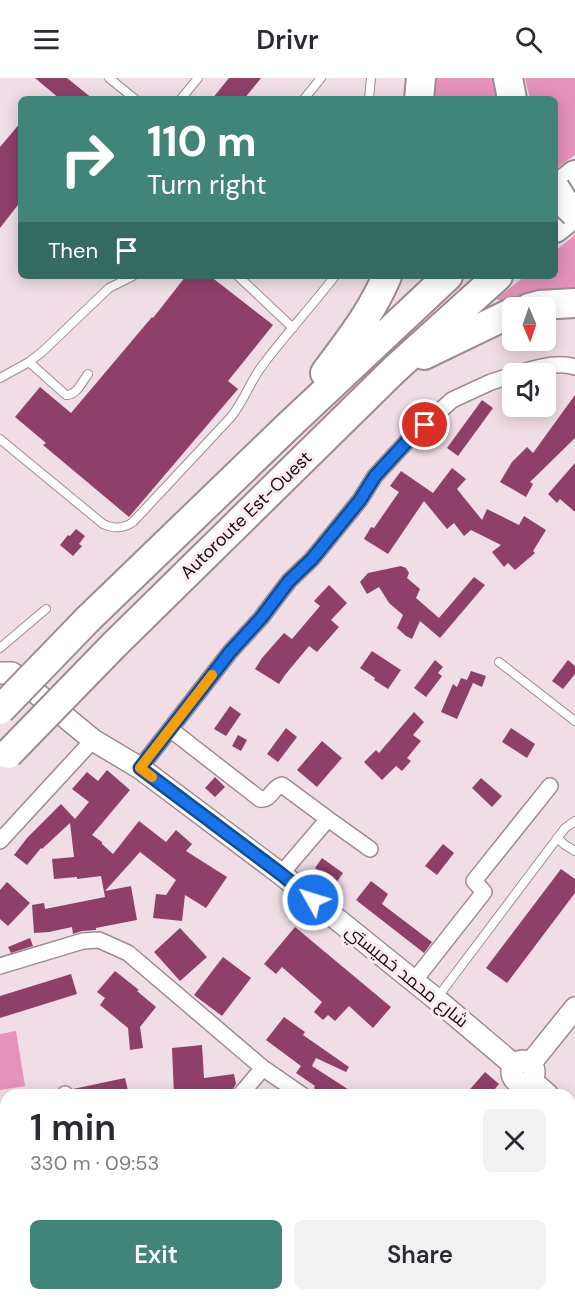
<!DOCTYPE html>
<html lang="en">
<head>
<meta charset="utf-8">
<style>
  :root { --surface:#fff; --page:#f2f2f3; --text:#2b2b33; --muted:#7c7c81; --accent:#418579 }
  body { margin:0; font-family:"DM Sans",Cairo,sans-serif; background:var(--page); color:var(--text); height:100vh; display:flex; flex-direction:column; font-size:22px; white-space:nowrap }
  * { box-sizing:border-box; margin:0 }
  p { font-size:20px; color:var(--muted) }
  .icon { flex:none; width:33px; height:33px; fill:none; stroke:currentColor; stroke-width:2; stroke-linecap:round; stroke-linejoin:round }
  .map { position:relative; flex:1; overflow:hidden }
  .panel { position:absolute; left:0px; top:1011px; width:576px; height:212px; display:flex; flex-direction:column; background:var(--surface); border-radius:18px 18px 0 0; box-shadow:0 3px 15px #0003 }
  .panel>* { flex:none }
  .banner { position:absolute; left:18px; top:18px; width:540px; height:183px; border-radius:9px; box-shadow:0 3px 15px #0003; background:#418579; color:#fff; overflow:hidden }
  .needle { width:39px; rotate:178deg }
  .buttons { position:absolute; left:502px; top:219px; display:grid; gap:12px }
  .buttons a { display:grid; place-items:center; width:54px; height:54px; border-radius:9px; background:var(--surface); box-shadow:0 3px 15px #0003; font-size:30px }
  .pin { position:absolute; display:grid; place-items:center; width:51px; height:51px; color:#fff; margin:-26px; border:3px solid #fff; border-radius:50%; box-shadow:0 2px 6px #0007 }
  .me { position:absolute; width:66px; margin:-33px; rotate:309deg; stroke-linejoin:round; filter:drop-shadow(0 0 4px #0008) }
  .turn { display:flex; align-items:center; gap:21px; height:126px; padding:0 30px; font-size:27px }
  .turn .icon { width:78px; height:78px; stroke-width:2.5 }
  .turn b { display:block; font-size:42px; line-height:51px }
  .then { display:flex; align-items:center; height:57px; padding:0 30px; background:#0003; gap:12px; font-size:22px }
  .round { display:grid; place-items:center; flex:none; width:63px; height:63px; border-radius:9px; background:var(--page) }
  .head { display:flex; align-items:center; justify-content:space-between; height:102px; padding:0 30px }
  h1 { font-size:36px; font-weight:600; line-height:45px }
  .button { display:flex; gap:12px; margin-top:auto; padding:12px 30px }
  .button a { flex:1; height:69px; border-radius:9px; background:var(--accent); color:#fff; font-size:24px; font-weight:600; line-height:69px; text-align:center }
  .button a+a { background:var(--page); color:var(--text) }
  header { display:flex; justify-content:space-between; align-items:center; height:78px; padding:0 30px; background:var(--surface); font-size:27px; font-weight:600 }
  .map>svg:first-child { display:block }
  .green { fill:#e593bb }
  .building { fill:#8f4069 }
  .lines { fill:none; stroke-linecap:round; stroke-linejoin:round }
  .lane-casing { stroke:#9d8b93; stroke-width:10 }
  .street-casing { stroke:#9d8b93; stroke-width:18 }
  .secondary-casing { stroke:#9d8b93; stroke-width:24 }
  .highway-casing { stroke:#9d8b93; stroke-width:32 }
  .lane { stroke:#fff; stroke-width:8 }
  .street { stroke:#fff; stroke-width:15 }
  .secondary { stroke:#fff; stroke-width:21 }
  .highway { stroke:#fff; stroke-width:28 }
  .highway-bridge-casing { stroke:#9d8b93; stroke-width:32; stroke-linecap:butt }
  .highway-bridge { stroke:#fff; stroke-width:28 }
  .route-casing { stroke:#114b97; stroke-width:15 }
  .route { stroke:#1a73e8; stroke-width:10 }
  .slow { stroke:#f59e0b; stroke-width:10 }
  .labels { text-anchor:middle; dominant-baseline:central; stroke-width:6; stroke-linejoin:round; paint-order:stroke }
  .street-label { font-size:18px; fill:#160f12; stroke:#feeaf3 }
</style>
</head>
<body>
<header><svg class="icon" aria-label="menu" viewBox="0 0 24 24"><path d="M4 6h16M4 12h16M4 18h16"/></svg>Drivr<svg class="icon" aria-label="search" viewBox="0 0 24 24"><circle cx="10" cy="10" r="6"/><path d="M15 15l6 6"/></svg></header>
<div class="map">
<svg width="575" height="1222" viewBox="0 0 575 1222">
  <rect width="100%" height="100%" fill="#f1dde6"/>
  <path class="green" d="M 435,0 L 504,0 L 508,21 L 431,21 Z
    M 525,0 L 575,0 L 575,77 L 558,89 L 555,83 L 555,21 L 530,21 Z
    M 575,157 L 575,215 L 506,226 L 496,221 L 525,198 L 555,198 L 555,173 Z
    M 16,953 L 25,1008 L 0,1012 L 0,956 Z"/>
  <path class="building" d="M 35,0 L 67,0 L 93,21 L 60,21 Z
    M 229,0 L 261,0 L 244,21 L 212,21 Z
    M 21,44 L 21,123 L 0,150 L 0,69 Z
    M 186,198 L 210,198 L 273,247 L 228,303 L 238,311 L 129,439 L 43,367 L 46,365 L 15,339 L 40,309 L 71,335 L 152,239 L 153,240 Z
    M 575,317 L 575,360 L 530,404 L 533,406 L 526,419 L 500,404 L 512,384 L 527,369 L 533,375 Z
    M 482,322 L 493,330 L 458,378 L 447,370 Z
    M 413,334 L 418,339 L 406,350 L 401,345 Z
    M 575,385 L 575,434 L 560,421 L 557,425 L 548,416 Z
    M 452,390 L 466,401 L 457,411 L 482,442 L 487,431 L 519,447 L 524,438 L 546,452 L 533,473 L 535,475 L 515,492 L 508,485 L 504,489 L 492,474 L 501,467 L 471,452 L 464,458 L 454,445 L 447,451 L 424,423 L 388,476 L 364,461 L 371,449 L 374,450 L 399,414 L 390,408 L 401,393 L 433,415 Z
    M 76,451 L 85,458 L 79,466 L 82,468 L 73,478 L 60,467 L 68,457 L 70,458 Z
    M 401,488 L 406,490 L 409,495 L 407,500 L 420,511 L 416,520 L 439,540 L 474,499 L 485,507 L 440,560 L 420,543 L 412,561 L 406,558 L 397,550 L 403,537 L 389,525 L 379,509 L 367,516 L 360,504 L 368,495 Z
    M 329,507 L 347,525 L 331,542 L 339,549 L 317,574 L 309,568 L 285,597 L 279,606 L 255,591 L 262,580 L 284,555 L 292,561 L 320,528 L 314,523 Z
    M 372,573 L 401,592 L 388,611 L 374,602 L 375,600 L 360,590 Z
    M 435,582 L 443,589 L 438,595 L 442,598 L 426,619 L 414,610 Z
    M 568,582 L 575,588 L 575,596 L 563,611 L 552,603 Z
    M 471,593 L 486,598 L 482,609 L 473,605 L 457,641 L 441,634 L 453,606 L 457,609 L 461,600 L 467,602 Z
    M 230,628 L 241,636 L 226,658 L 214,651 Z
    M 414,634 L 424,644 L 413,657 L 421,663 L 407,680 L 411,683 L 402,693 L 396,688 L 382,702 L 364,684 L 376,672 L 379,675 Z
    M 286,650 L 297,659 L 278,684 L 267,676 Z
    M 511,650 L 535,666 L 527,680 L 502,664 Z
    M 238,657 L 247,662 L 241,673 L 232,668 Z
    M 322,663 L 342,680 L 317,709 L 297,692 Z
    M 107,692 L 130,712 L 92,757 L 102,764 L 102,766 L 113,776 L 139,743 L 166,764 L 176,752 L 192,766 L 186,773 L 227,799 L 206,830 L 185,817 L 182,843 L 153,840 L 156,816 L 166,817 L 176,802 L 140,774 L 105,813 L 131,808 L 137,842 L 96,850 L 96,852 L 82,853 L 73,856 L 72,849 L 49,854 L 34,855 L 32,827 L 44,825 L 45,831 L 105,819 L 101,798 L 77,801 L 77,799 L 54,801 L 52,781 L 74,779 L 70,745 L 42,771 L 41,770 L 27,787 L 14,777 L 27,760 L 61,726 L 75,741 L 89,724 L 72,711 L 87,694 L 98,703 Z
    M 215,699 L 225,709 L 215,719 L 205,710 Z
    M 481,700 L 502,718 L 492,729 L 472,710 Z
    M 443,766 L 454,775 L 437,797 L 425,788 Z
    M 322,780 L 343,795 L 336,805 L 315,790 Z
    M 561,791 L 575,801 L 575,815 L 507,905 L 486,890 Z
    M 371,803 L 388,816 L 382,826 L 432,864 L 424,875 L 356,822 Z
    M 7,804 L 30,825 L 8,848 L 0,841 L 0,812 Z
    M 295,849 L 391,929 L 373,950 L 349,928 L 335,943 L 328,937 L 323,942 L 314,934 L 322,924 L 282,889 L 276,896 L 264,886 Z
    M 180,850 L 207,879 L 180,903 L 154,874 Z
    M 30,860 L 33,868 L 11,875 L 8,869 Z
    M 223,879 L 251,900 L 222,938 L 194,917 Z
    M 115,893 L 139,912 L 137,913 L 156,929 L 140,949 L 143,970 L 130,972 L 128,950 L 100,927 L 105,920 L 97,914 Z
    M 71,896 L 77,916 L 0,940 L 0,918 Z
    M 284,939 L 305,954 L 303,957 L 349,989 L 346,994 L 316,980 L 312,988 L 357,1017 L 323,1017 L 314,1010 L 315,1008 L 296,995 L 301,988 L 266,962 Z
    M 202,967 L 204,1000 L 234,996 L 236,1006 L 231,1014 L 212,1017 L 174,1017 L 172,970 Z
    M 485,994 L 499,1006 L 490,1017 L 465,1017 Z
    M 125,1000 L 129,1017 L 75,1017 L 73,1011 Z"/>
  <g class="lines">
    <g class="lane-casing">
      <path id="lane" d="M 109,0 L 135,21
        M 181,21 L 198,0
        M 304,21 L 321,0
        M 369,21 L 371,0
        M 238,198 L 293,250
        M 29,284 L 66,317 C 76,318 82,304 88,296
        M 0,300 L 29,284 L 42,274 L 109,210 L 133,198
        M 0,361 L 103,446 C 114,451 123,451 133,444 L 231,339 C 244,323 250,304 262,288 C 285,257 312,228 335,198
        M 0,570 L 46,531
        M 499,584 L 575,643
        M 557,760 L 565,767 L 575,773
        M 437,920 L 565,750 L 575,743
        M 374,1222 L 379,1216
        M 564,1222 L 575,1212"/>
    </g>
    <g class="street-casing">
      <path id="street" d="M 517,296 C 534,290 558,283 575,289
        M 170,651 L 260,721 C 271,723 272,709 282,707 L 328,741 L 281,796
        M 140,690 L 230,574 L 261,540 L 289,503 L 312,481 L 360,422 L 375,398 L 411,359 L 452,322 L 491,304 L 513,297
        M 328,741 L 370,771
        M 0,763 L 93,662
        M 0,888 L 83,863 L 99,862 L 128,875 L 263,990 L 240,1017
        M 414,903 L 484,814 L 474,803 L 550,708
        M 263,990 L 302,1017
        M 65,1016 L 65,1017
        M 0,1159 L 6,1164
        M 0,1192 L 6,1197
        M 108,1216 L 109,1222"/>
    </g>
    <g class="secondary-casing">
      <path id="secondary" d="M 0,595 L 12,595 L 93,662 L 140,690 L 281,796 L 436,921 L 514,987
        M512 994a11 11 0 1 1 22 0a11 11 0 1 1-22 0Z
        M 530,986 L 575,930
        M 531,1002 L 548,1017
        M 570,1036 L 575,1040
        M 343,1222 L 347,1216"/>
    </g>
    <g class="highway-casing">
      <path id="highway" d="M 508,0 L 512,21
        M 419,21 L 421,0
        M 555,113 L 575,97
        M 555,150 L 575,134
        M 529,230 L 540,227 L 575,225
        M 424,277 L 513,234
        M 325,295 C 348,264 372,234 387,198
        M 88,541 L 285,351 L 448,198
        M 115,566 L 395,291 L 498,198"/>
    </g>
    <use href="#lane" class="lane"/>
    <use href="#street" class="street"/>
    <use href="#secondary" class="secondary"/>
    <use href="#highway" class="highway"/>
    <g class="highway-bridge-casing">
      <path id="highway-bridge" d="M 555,110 L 563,123 L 575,135
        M 0,632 L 88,541
        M 8,676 L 115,566"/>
    </g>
    <use href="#highway-bridge" class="highway-bridge"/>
  </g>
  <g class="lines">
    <g class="route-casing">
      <path id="route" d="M 313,822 L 281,796 L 140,690 L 230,574 L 261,540 L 289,503 L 312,481 L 360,422 L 375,398 L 411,359 L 425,347"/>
    </g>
    <use href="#route" class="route"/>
    <path class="slow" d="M 152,699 L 140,690 L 212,597"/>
  </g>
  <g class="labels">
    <g class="street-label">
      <text transform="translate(246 437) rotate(-44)">Autoroute Est-Ouest</text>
      <text transform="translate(407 898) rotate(39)">شارع محمد خميستي</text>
    </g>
  </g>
</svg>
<div class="buttons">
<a><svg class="needle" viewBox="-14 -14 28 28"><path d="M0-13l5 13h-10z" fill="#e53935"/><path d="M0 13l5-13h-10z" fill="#7c7c81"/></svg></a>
<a><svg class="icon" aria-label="sound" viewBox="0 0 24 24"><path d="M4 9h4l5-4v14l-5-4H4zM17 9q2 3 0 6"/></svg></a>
</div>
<div class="pin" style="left:425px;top:347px;background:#d93025"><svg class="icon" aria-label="arrive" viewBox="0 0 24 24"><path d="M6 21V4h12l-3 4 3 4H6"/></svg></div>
<svg class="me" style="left:313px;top:822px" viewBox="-20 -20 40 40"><circle r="17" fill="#1a73e8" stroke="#fff" stroke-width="3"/><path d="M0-11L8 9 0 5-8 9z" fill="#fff"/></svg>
<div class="banner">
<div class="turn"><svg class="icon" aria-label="right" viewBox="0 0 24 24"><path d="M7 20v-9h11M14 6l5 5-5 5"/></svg><div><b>110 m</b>Turn right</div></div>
<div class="then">Then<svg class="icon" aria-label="arrive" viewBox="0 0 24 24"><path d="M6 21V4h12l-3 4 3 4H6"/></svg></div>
</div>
<section class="panel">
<div class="head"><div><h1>1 min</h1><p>330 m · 09:53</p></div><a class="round"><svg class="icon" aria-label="close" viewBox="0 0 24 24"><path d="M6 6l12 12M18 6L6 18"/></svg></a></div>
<div class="button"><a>Exit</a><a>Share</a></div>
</section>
</div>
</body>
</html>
